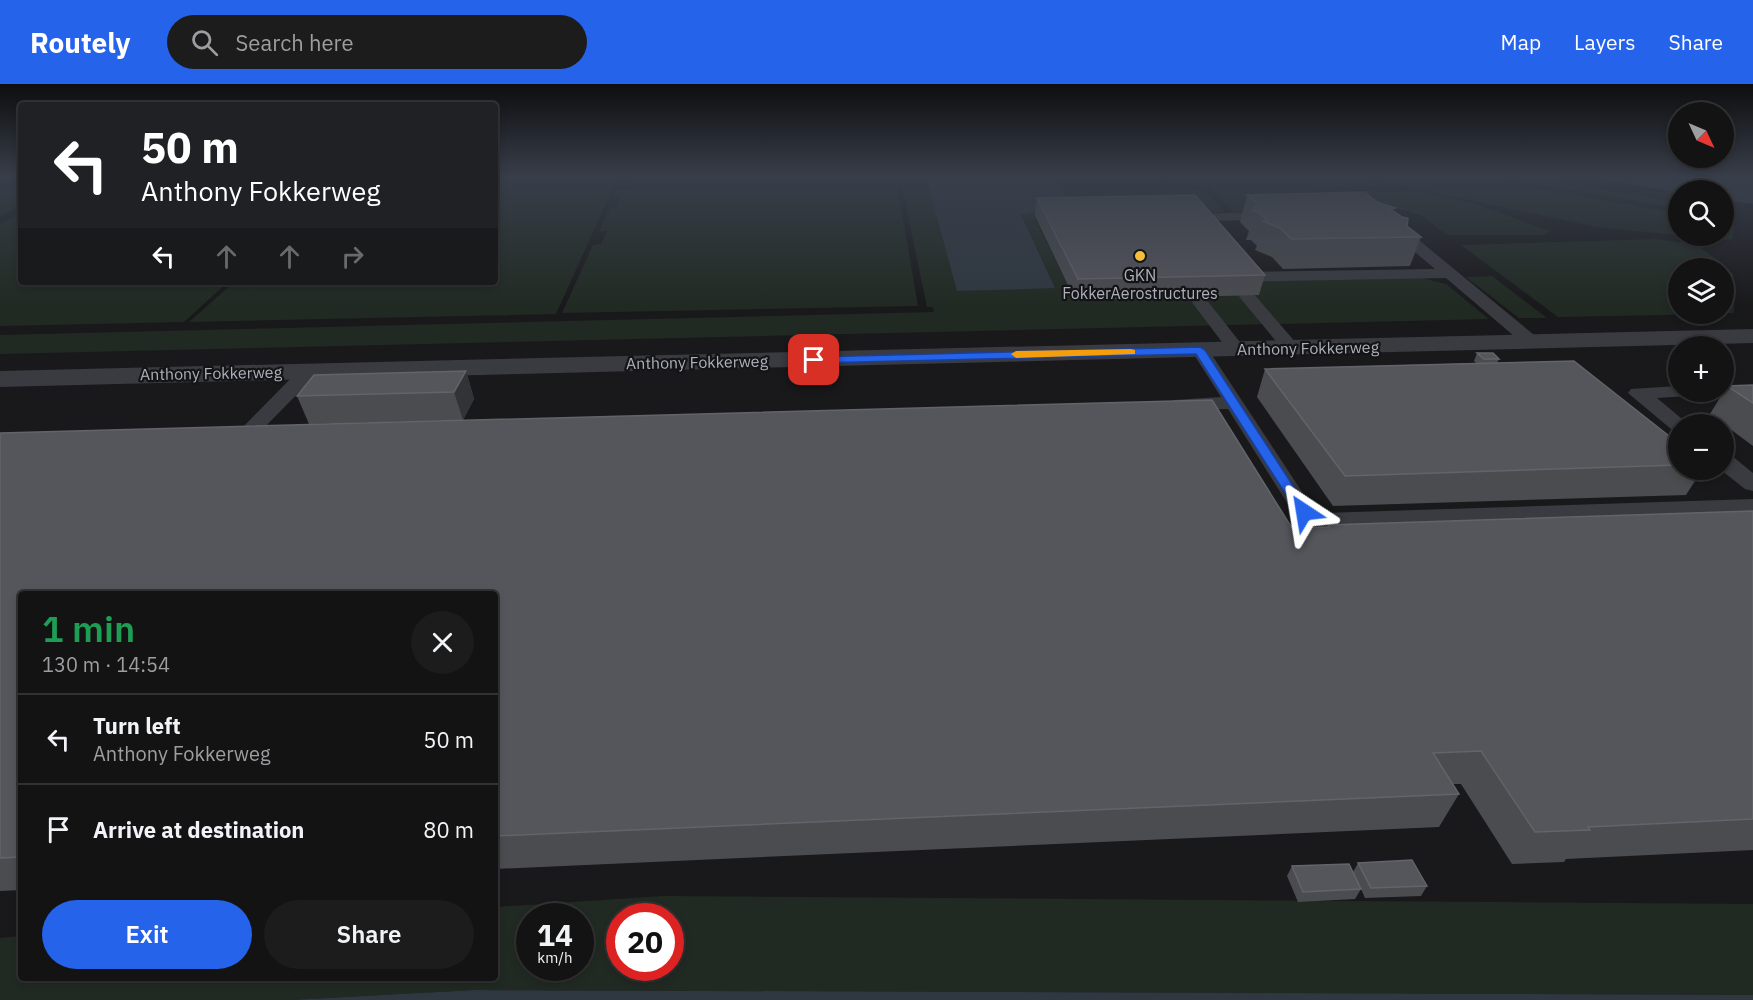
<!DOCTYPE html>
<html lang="en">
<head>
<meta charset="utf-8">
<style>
  :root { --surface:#131314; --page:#1c1c1d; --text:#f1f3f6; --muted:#9d9ea0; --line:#323234; --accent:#2563eb }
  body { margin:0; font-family:"IBM Plex Sans",sans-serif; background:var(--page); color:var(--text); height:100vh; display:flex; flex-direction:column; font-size:22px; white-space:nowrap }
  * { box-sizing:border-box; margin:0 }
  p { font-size:20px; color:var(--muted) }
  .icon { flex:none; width:33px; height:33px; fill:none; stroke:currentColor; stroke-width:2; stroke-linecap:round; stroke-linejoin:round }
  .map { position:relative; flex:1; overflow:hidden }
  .panel { position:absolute; left:18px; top:507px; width:480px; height:390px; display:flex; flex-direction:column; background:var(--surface); border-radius:6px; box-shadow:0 3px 9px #0003,0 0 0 2px var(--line) }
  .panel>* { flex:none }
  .banner { position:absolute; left:18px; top:18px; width:480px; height:183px; border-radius:6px; box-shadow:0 3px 9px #0003,0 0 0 2px var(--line); background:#202124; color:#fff; overflow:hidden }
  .needle { width:39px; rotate:134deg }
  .fabs { position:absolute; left:1668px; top:18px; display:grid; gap:12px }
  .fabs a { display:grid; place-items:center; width:66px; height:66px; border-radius:50%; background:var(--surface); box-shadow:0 3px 9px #0003,0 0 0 2px var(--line); font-size:30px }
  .speed { position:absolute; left:516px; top:819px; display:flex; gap:12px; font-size:30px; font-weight:700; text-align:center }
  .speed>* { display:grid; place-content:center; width:78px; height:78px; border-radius:50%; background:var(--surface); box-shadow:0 3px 9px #0003,0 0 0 2px var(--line); line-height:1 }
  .speed small { font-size:15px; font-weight:400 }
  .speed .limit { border:9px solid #d22; background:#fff; color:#111 }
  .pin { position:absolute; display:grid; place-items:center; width:51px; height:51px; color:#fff; margin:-26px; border-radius:12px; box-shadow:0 3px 9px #0006 }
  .me { position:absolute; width:66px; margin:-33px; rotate:327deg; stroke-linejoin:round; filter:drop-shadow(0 0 4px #0008) }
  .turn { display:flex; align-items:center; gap:21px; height:126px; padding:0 24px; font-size:27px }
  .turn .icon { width:78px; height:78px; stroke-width:2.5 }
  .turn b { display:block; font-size:42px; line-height:51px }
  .lanes { display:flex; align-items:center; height:57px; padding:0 24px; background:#0003; justify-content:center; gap:30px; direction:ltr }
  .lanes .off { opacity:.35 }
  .round { display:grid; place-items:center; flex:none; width:63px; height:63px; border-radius:32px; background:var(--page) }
  .overview { display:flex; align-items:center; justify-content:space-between; height:102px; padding:0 24px }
  h1 { font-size:36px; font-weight:600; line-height:45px; color:#1e9e55 }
  .button { display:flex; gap:12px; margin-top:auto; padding:12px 24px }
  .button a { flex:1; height:69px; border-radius:36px; background:var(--accent); color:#fff; font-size:24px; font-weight:600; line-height:69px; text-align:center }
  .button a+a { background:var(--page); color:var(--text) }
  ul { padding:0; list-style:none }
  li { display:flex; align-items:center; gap:18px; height:90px; padding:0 24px; border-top:2px solid var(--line) }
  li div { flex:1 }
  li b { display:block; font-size:22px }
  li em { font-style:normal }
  header { display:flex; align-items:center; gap:36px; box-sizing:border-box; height:84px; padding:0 30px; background:var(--accent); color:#fff }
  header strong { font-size:28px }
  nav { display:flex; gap:33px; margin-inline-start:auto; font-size:21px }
  .search { width:420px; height:54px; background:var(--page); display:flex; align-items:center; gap:15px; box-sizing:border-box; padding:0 21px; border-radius:33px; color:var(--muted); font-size:22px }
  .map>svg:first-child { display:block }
  .green { fill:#212a22; fill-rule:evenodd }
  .water { fill:#2f3840 }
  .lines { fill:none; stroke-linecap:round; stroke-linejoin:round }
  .lane { fill:#3a3b41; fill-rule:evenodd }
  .street { fill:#3a3b41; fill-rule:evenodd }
  .wall { fill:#4a4c50 }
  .shaded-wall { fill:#323336 }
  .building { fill:#55565c; stroke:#62646a; stroke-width:1.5 }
  .route { fill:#2563eb; stroke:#184099; stroke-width:1.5 }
  .slow { fill:#f59e0b }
  .poi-dot { fill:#f5bd38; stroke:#141416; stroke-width:2 }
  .labels { text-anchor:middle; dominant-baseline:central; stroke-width:4.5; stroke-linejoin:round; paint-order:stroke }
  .far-poi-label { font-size:16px; fill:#abb0bb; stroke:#141416 }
  .far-street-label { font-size:16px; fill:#abb0bb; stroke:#141416 }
</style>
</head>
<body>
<header>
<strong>Routely</strong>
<div class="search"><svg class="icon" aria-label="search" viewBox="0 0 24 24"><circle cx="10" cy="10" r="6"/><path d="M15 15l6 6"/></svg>Search here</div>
<nav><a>Map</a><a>Layers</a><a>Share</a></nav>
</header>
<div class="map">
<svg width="1753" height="916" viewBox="0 0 1753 916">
  <rect width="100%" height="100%" fill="#19191b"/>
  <path class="green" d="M 10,93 L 21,93 L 21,121 L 0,133 L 0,99 Z
    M 495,93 L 618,93 L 556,230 L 189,238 L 234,198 L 495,198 Z
    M 622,93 L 896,93 L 918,222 L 562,229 L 593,161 L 601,160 L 607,147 L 599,147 L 610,124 L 616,123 L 621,112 L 614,112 L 617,106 L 631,106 L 635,97 L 620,96 Z
    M 900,93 L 1122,93 L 1199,105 L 1206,108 L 1225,128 L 1034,133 L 1068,201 L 1422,194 L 1446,200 L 1489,235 L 0,270 L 0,251 L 934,228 L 933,223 L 927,223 Z
    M 1142,93 L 1350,93 L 1375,99 L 1378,102 L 1315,103 L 1319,107 L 1416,107 L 1475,120 L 1550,147 L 1545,151 L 1447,151 L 1420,131 L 1398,125 L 1233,128 L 1212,105 Z
    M 1363,93 L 1469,93 L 1678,129 L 1678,152 L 1724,152 L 1724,137 L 1734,140 L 1733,155 L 1727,156 L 1596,143 Z
    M 1495,93 L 1531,93 L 1678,118 L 1678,124 Z
    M 21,128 L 21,198 L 228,198 L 184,238 L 0,242 L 0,140 Z
    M 1655,155 L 1695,160 L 1722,179 L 1733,190 L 1735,200 L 1734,229 L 1724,229 L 1724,184 L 1678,184 L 1678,230 L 1713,230 L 1558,233 L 1461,161 Z
    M 1492,192 L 1547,234 L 1519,234 L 1466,193 Z
    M 663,812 L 1753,820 L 1753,911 L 475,906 L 290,916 L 0,916 L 0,854 L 21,852 L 21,894 L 495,894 L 495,823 ZM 530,832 L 580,832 L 580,884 L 530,884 ZM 620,832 L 670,832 L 670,884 L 620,884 Z"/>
  <path class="water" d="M 926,93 L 1054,93 L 1068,119 L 1021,131 L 1055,204 L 957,207 Z
    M 1587,93 L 1753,93 L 1753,120 L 1724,116 L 1724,106 L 1678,108 Z
    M 475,906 L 1753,911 L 1753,916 L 290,916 Z"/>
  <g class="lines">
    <path class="lane" d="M 1274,128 L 1281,132 L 1279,135 L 1183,138 L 1176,134 L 1183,130 Z
      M 1392,137 L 1397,138 L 1539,255 L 1542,259 L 1539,263 L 1527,263 L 1446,194 L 1232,198 L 1224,193 L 1232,188 L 1435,185 L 1387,144 L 1385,141 Z
      M 1247,207 L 1253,209 L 1297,260 L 1300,264 L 1297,268 L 1285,268 L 1241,215 L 1239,212 L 1241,209 Z
      M 1196,208 L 1202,210 L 1243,262 L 1246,266 L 1243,270 L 1231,270 L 1188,213 Z
      M 1200,261 L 1206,262 L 1312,423 L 1324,429 L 1753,415 L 1753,429 L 1321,443 L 1296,433 L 1228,325 L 1181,326 L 1174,324 L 1171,320 L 1174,316 L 1221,313 L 1191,266 L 1194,262 Z
      M 309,281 L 316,283 L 318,287 L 316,291 L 256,352 L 249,354 L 242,352 L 239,348 L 242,344 L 302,283 Z
      M 1678,302 L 1678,308 L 1690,308 L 1688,312 L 1657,314 L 1688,340 L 1678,340 L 1678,347 L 1671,345 L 1628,309 L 1631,305 Z
      M 1724,371 L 1732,372 L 1753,389 L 1753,407 L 1745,405 L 1721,386 L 1724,386 Z"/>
    <path class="street" d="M 1753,245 L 1753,259 L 0,303 L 0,287 Z"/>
  </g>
  <path class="wall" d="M 1247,111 L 1377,118 L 1394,127 L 1407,142 L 1421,153 L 1410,182 L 1283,185 L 1272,173 L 1255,166 L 1257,162 L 1251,156 L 1246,156 L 1249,147 L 1240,138 Z
    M 1037,114 L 1265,191 L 1259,211 L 1075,216 L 1035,132 Z
    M 1477,269 L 1499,275 L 1497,279 L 1678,359 L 1678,386 L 1702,386 L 1686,411 L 1333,422 L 1257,313 L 1265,285 L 1476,279 L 1474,277 Z
    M 466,287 L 474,315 L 463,336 L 309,340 L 297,312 Z
    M 1753,301 L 1753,362 L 1710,330 L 1727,302 Z
    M 0,349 L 1292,444 L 1327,443 L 1328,441 L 1753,427 L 1753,766 L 1566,775 L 1564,778 L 1512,780 L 1461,700 L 1453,700 L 1459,710 L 1439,743 L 495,785 L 495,510 L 21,510 L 21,806 L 0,807 Z
    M 1358,779 L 1427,802 L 1421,812 L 1365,814 L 1361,805 L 1355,815 L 1298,818 L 1287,792 L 1292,782 L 1353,788 Z"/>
  <path class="shaded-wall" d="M 466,287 L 474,315 L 463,336 L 454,308 Z"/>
  <path class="building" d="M 1365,108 L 1377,118 L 1395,124 L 1391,125 L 1402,133 L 1408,134 L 1407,142 L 1421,153 L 1291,155 L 1280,144 L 1263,137 L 1267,136 L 1258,128 L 1253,127 L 1257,120 L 1247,111 Z
    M 1195,111 L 1265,191 L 1078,195 L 1037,114 Z
    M 1477,269 L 1493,269 L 1499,275 L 1484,275 Z
    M 1574,277 L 1678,359 L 1678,381 L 1345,392 L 1265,285 Z
    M 466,287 L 454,308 L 297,312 L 314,291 Z
    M 1753,301 L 1753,319 L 1727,302 Z
    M 1212,316 L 1292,444 L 1329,443 L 1328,441 L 1753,427 L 1753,735 L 1588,743 L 1590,746 L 1535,748 L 1481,667 L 1433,669 L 1459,710 L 495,752 L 495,510 L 21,510 L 21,773 L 0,774 L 0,349 Z
    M 1412,776 L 1427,802 L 1371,804 L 1358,779 Z
    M 1349,780 L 1361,805 L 1303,808 L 1292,782 Z"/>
  <linearGradient id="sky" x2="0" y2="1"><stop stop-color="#0e0e0f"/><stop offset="0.42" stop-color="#383e4a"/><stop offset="1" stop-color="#383e4a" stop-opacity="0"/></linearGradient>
  <rect width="1753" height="222" fill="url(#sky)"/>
  <path class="route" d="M 1200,263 L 1205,266 L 1310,428 L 1308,431 L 1299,431 L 1196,270 L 814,279 L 809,276 L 814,273 Z"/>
  <path class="slow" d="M 1131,265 L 1135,266 L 1135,270 L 1016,274 L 1011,270 L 1016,267 Z"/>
  <circle class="poi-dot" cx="1140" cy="172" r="6"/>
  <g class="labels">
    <g class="far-poi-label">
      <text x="1140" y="191">GKN<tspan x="1140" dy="18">FokkerAerostructures</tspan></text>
    </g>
    <g class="far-street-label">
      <text transform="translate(1308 264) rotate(-1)">Anthony Fokkerweg</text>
      <text transform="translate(697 278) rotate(-1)">Anthony Fokkerweg</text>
      <text transform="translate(211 289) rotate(-1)">Anthony Fokkerweg</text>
    </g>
  </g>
</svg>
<div class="fabs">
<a><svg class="needle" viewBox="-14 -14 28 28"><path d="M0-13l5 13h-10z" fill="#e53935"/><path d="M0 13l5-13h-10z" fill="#9d9ea0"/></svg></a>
<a><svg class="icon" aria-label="search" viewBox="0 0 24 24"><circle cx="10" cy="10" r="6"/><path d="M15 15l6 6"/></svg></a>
<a><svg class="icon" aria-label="layers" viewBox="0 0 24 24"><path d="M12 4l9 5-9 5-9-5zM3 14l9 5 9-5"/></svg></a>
<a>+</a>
<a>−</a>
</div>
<div class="speed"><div>14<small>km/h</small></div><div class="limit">20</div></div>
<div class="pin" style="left:814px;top:276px;background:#d93025"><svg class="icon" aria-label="arrive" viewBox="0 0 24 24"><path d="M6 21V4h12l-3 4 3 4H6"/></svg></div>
<svg class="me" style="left:1304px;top:428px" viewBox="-20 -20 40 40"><path d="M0-17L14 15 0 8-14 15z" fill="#2563eb" stroke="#fff" stroke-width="4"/></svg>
<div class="banner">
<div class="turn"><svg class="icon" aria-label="left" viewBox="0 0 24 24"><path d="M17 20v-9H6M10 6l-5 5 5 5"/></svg><div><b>50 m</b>Anthony Fokkerweg</div></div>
<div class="lanes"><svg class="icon" aria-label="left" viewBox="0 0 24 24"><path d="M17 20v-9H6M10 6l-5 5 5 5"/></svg><svg class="icon off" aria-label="ahead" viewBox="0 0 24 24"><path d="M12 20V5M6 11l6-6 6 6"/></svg><svg class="icon off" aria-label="ahead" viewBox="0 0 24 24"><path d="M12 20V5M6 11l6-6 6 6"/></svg><svg class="icon off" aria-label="right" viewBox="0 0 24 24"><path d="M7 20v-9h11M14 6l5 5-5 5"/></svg></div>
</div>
<section class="panel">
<div class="overview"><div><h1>1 min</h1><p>130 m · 14:54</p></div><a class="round"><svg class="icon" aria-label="close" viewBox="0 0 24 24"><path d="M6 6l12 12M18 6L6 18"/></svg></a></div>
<ul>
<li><svg class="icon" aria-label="left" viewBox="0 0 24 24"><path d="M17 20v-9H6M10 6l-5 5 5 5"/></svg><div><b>Turn left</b><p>Anthony Fokkerweg</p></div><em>50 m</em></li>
<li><svg class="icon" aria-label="arrive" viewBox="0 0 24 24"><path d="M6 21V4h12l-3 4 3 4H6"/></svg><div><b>Arrive at destination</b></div><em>80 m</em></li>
</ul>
<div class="button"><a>Exit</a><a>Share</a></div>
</section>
</div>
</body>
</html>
